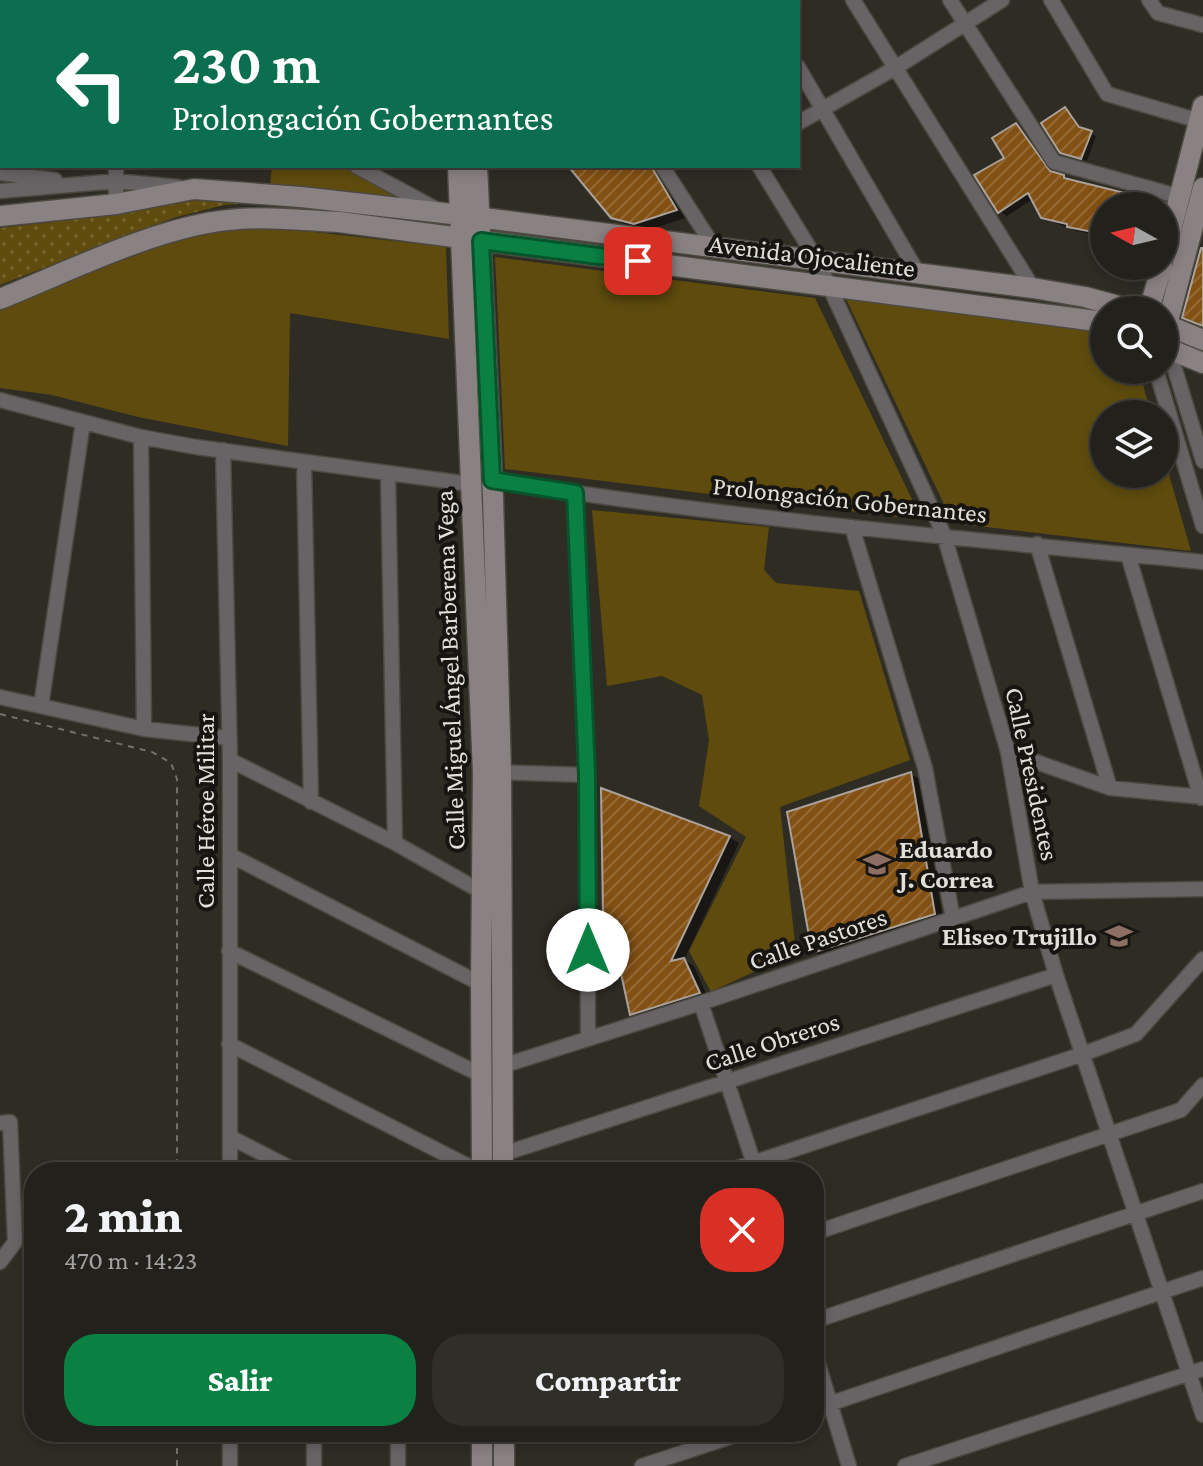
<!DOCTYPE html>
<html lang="es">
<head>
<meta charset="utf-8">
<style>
  :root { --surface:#23211b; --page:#2f2e28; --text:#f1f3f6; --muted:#a3a3a3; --line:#403e3a; --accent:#0b8043 }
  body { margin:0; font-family:"Crimson Pro",serif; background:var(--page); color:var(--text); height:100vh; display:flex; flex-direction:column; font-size:30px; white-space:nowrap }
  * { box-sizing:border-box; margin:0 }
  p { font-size:26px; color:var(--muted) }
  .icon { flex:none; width:44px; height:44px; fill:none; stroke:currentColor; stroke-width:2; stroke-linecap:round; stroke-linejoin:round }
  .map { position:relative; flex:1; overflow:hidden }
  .side { position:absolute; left:24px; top:1162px; width:800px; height:280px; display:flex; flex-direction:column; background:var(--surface); border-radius:32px; box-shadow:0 4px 12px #0003,0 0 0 2px var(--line) }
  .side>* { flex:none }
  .banner { position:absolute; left:0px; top:0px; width:800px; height:168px; box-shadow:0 4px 12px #0003,0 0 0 2px var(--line); background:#0b6e4f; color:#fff; overflow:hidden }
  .needle { width:52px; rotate:278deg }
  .controls { position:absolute; left:1090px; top:192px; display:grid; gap:16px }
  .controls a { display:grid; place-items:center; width:88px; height:88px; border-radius:50%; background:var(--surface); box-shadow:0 4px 12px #0003,0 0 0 2px var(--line); font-size:40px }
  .pin { position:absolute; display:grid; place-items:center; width:68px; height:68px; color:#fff; margin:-34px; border-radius:16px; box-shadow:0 4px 12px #0006 }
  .me { position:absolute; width:88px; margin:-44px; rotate:0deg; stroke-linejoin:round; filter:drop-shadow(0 0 6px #0008) }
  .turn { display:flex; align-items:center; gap:28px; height:168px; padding:0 40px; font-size:36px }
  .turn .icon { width:104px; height:104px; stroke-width:2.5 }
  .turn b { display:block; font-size:56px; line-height:68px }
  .round { display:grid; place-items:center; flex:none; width:84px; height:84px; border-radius:32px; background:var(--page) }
  .summary { display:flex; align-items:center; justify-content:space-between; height:136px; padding:0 40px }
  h1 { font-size:48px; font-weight:800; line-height:60px }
  .action { display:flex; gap:16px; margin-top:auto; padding:16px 40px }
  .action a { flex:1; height:92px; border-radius:32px; background:var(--accent); color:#fff; font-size:32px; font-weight:800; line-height:92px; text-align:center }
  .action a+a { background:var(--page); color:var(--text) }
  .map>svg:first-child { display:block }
  .grass { fill:url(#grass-dots) }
  .park { fill:#5e4b0d }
  .shadow { fill:#0007 }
  .building { fill:url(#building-hatch); stroke:#aba29b; stroke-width:2 }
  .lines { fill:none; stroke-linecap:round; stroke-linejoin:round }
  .street-casing { stroke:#4c4941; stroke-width:17 }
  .secondary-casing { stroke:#4c4941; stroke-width:23 }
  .path { stroke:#74716a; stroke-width:2; stroke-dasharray:6 6; stroke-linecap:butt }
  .street { stroke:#686364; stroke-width:14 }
  .secondary { stroke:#8a8182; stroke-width:20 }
  .route-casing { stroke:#07532c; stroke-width:20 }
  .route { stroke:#0b8043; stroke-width:14 }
  .labels { text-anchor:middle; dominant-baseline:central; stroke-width:8; stroke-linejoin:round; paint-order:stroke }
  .street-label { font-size:26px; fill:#e2e0da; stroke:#161511 }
  .poi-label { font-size:26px; font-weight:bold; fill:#e2e0da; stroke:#161511; text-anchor:start }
</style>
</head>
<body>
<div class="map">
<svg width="1203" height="1466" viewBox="0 0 1203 1466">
  <defs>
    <pattern id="grass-dots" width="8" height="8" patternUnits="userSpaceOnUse" patternTransform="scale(2)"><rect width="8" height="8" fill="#5e4b0d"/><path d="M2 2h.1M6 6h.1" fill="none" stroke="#756530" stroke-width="1.8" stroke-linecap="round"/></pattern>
    <pattern id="building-hatch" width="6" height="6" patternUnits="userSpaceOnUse" patternTransform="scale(2)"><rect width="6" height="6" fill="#835013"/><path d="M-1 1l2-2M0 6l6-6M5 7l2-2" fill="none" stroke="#946935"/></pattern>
  </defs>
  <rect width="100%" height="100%" fill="#2f2c24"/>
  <path class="grass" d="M 220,198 L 272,202 L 224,205 L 173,218 L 0,285 L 0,228 L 78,219 L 148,206 Z"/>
  <path class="park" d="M 272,166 L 341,166 L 408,201 L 270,186 Z
    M 252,225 L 446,247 L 449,339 L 290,313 L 288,446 L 138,417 L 52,395 L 0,388 L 0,307 L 173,241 Z
    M 495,257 L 815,298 L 922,520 L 505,469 Z
    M 846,299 L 1087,325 L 1104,332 L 1104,370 L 1139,370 L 1151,414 L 1104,414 L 1104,474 L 1164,474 L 1164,457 L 1191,551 L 953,523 Z
    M 592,510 L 769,527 L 764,570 L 776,583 L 859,591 L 910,760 L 780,807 L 796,952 L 711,992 L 689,951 L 746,837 L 699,806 L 709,740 L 702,695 L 662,676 L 607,686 Z"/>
  <path class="shadow" d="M 1065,109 L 1071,113 L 1083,131 L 1096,136 L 1087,161 L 1062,152 Z
    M 1016,125 L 1023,130 L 1056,175 L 1072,182 L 1163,205 L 1171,209 L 1164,234 L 1164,206 L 1104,206 L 1104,236 L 1076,231 L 1051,221 L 1042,217 L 1033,199 L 1007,216 L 999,211 L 1007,158 Z
    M 572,166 L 658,166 L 689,217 L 648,230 L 626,225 L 613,217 Z
    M 910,774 L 920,779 L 943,919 L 823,957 L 814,952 Z
    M 729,837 L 739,843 L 684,960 L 694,966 L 708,998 L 642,1019 L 632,1014 L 624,976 L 616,979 L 606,973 Z"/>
  <path class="building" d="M 1065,107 L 1079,127 L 1092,131 L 1081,159 L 1060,153 L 1041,123 Z
    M 1016,123 L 1050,171 L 1064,175 L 1064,178 L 1165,203 L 1164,206 L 1104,206 L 1104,234 L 1067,227 L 1067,224 L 1041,218 L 1028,193 L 998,213 L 974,175 L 1004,158 L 992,138 Z
    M 568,166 L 651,166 L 677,210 L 634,224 L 611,218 Z
    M 1201,248 L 1203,248 L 1203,326 L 1182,318 Z
    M 911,772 L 935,914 L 812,953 L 787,812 Z
    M 601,788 L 730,836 L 671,961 L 684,958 L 700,993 L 630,1015 L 620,969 L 604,975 Z"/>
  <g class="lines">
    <g class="street-casing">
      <path id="street" d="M 108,0 L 108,2
        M 200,0 L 200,2
        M 211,0 L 216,2
        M 405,0 L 409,2
        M 555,0 L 556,2
        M 659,0 L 660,2
        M 757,0 L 758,2
        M 853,0 L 1033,288
        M 950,0 L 1054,162 L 1181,197
        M 1051,0 L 1107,94 L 1203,122
        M 1149,0 L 1158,13 L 1203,25
        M 0,5 L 2,5
        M 798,67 L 918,273
        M 0,91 L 2,91
        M 798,123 L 895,68 L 1002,0
        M 116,166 L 116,204
        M 356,166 L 434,208
        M 662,166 L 714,247
        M 759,166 L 818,262 L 944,535 L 1008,752 L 1032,892 L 1056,975 L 1203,1415
        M 0,173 L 55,180
        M 0,191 L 117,181 L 178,187
        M 1169,350 L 1203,461
        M 1156,370 L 1203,526
        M 0,400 L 141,437 L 196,447 L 470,484
        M 141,437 L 144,729
        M 223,450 L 230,760 L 230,1172
        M 304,462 L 311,802
        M 388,474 L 395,843
        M 492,480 C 728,518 966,539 1203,562
        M 575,493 L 587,775 L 588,1038
        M 852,527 L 925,768 L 953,919
        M 1037,544 L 1110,788
        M 1128,555 L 1201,798
        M 0,697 L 144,729 L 229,738
        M 41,706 L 83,422
        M 1008,752 L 1110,788 L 1203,797
        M 230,760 L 395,843 L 482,892
        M 495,772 L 587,775
        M 230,855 L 481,984
        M 229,951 L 481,1075
        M 701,1003 L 756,1170
        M 229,1044 L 480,1172
        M 502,1066 L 701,1003 L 1032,892 L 1203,889
        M 0,1123 L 10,1122 L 15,1242 L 0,1262
        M 230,1137 L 298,1172
        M 503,1154 L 1056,975
        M 725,1172 L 1083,1054 L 1136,1034 L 1203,959
        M 814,1233 L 1181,1110 L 1203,1085
        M 814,1321 L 1203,1191
        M 814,1350 L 849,1466
        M 814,1409 L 1203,1278
        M 230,1466 L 230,1432
        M 314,1466 L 314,1432
        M 398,1466 L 398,1432
        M 642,1466 L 745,1432
        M 905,1466 L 1203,1369"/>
    </g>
    <g class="secondary-casing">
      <path id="secondary" d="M 451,0 L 451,2
        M 472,0 L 472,2
        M 458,166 L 483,773 L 481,984 L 482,1172
        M 477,166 L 493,497 L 501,772 L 503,1172
        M 0,216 L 116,204 L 194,189 L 301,197 L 461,215 L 1033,288 L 1085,297 L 1133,310
        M 1164,257 L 1203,106
        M 0,299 C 67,272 157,227 228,220 C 264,216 302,220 339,222 L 1104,322
        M 1149,310 L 1162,266
        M 1164,324 L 1203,340
        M 1164,347 L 1203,363
        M 1169,350 L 1167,325 L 1203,188
        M 482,1432 L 482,1466
        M 504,1466 L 504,1432"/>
    </g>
    <path class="path" d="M 0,714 L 152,752 L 171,763 L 177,779 L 177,1172
      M 177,1466 L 177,1432"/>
    <use href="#street" class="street"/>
    <use href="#secondary" class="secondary"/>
  </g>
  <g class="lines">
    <g class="route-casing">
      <path id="route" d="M 588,950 L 587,775 L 575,493 L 492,480 L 481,241 L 638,261"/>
    </g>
    <use href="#route" class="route"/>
  </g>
  <defs>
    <g id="school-bare" transform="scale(2.16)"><path d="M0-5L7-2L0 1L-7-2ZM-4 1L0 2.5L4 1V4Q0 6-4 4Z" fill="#8d6e63" stroke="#161511" stroke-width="2.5" paint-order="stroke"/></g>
  </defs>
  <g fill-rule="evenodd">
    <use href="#school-bare" x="877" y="864"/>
    <use href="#school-bare" x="1119" y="936"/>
  </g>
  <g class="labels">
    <g class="street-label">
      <text transform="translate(812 256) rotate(7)">Avenida Ojocaliente</text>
      <text transform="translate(850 500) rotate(6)">Prolongación Gobernantes</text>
      <text transform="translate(450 670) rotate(-92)">Calle Miguel Ángel Barberena Vega</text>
      <text transform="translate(1032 774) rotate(78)">Calle Presidentes</text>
      <text transform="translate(205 811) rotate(-90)">Calle Héroe Militar</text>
      <text transform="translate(818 939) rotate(-19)">Calle Pastores</text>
      <text transform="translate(772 1042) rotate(-18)">Calle Obreros</text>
    </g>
    <g class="poi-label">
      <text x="899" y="849">Eduardo<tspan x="899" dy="30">J. Correa</tspan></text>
      <text x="1097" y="936" text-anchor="end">Eliseo Trujillo</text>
    </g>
  </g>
</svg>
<div class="controls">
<a><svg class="needle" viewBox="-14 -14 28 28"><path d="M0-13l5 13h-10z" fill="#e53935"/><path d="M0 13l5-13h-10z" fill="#a3a3a3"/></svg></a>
<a><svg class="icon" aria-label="search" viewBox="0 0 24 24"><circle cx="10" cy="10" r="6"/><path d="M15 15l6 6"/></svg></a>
<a><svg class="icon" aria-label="layers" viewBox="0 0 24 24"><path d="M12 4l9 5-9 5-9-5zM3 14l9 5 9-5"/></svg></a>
</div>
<div class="pin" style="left:638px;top:261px;background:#d93025"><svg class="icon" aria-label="arrive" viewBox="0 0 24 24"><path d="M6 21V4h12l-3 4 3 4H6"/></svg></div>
<svg class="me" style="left:588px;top:950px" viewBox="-20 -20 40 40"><circle r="19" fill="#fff"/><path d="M0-13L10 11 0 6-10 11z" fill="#0b8043"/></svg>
<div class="banner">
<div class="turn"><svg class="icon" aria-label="left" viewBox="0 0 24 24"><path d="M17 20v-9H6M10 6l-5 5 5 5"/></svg><div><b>230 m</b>Prolongación Gobernantes</div></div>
</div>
<section class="side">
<div class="summary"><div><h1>2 min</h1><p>470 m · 14:23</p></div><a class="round" style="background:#d93025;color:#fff"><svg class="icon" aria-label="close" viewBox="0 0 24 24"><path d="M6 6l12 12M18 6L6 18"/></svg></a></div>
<div class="action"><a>Salir</a><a>Compartir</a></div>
</section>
</div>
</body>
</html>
